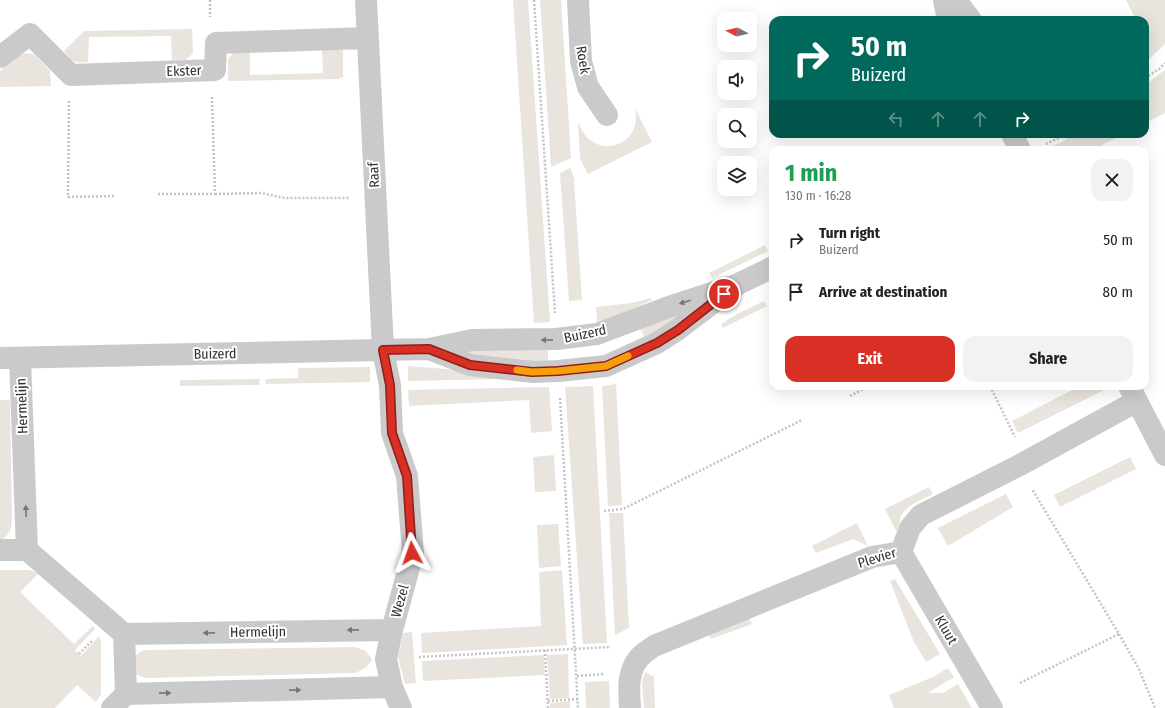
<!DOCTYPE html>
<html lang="en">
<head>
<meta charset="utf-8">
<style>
  :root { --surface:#fff; --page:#f2f2f2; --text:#222; --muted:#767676; --accent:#d93025 }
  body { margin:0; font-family:"Fira Sans Condensed",sans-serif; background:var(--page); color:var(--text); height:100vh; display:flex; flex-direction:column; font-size:15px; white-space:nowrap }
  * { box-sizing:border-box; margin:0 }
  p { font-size:13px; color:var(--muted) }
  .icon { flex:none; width:22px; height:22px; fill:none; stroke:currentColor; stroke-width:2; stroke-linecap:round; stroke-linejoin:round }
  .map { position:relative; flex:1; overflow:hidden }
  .drawer { position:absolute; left:769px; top:146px; width:380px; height:244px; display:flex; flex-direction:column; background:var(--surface); border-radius:12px; box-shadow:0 4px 16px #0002 }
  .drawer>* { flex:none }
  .hud { position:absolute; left:769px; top:16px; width:380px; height:122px; border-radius:12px; box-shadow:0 4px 16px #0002; background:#00695c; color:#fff; overflow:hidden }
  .needle { width:26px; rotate:277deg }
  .buttons { position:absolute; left:717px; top:12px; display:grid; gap:8px }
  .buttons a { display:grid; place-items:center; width:40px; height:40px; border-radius:8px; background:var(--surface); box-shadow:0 4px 16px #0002; font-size:20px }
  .pin { position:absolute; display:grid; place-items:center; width:34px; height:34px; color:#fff; margin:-17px; border:2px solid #fff; border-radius:50%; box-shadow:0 1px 4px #0007 }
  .me { position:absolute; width:44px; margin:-22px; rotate:356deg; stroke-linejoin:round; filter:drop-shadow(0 0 3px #0008) }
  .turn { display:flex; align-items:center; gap:14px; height:84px; padding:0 16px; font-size:18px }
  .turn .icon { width:52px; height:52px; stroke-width:2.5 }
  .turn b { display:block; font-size:28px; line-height:34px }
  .lanes { display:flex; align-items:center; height:38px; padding:0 16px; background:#0003; justify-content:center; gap:20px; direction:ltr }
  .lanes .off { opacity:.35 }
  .round { display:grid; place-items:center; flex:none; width:42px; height:42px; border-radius:12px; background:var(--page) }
  .summary { display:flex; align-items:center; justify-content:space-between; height:68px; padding:0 16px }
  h1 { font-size:24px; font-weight:700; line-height:30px; color:#1e9e55 }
  .primary-button { display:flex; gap:8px; margin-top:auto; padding:8px 16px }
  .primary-button a { flex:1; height:46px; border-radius:12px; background:var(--accent); color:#fff; font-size:16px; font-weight:700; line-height:46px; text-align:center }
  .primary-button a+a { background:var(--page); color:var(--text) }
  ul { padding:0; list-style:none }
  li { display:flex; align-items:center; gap:12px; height:52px; padding:0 16px }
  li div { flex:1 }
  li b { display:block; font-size:15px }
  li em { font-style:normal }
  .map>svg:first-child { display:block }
  .green { fill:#e9e4dd }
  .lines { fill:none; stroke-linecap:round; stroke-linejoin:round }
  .path { stroke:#c4c4c4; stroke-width:2.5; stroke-dasharray:2 2; stroke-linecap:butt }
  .minor { stroke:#cacaca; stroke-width:22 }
  .oneway { fill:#757575 }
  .route-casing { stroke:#8d1f18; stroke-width:10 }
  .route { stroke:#d93025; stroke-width:7 }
  .slow { stroke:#f59e0b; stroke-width:7 }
  .labels { text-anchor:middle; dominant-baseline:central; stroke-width:4; stroke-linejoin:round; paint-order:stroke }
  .street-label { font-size:14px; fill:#303030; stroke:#fff }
</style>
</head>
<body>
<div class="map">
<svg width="1165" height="708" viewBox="0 0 1165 708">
  <rect width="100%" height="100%" fill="#fff"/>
  <path class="green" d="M 513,0 L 528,0 L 550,322 L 534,323 Z
    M 540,0 L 561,0 L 571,158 L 551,167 Z
    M 1126,0 L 1165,0 L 1165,44 L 1145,63 L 1145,20 L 1136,20 Z
    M 192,29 L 193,53 L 186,60 L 172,60 L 171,36 L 89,37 L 88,62 C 73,63 74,63 64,51 L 84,31 Z
    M 339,48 L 343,51 L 343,77 L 339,79 L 228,81 L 228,59 L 235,51 L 250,51 L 250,75 L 323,73 L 322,49 Z
    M 18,53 L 34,54 L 50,71 L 51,86 L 0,87 L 0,71 Z
    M 1165,70 L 1165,113 L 1145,123 L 1145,85 Z
    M 635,108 L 652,142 L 588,174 L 580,159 L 578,121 C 591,163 644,148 635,108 Z
    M 1073,134 L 1124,134 L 1092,150 L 1053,150 L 1051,147 L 1062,142 Z
    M 570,168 L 575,180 L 574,181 L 582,300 L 569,301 L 560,173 Z
    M 765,245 L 768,251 L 712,278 L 709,273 Z
    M 651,298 L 652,300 L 631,310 L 597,323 L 596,307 L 631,303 Z
    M 764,301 L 767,306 L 723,328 L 721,324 L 737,314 Z
    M 664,313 L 687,314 L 645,338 L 640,329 Z
    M 464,350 L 548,350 L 548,361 L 514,362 L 463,353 Z
    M 408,366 L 446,369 L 497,378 L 498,379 L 408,381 Z
    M 370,367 L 370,382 L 265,384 L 266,379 L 298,378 L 298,368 Z
    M 260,379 L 259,385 L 180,386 L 180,380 Z
    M 616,384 L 622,505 L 608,506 L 602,386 Z
    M 593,386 L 607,643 L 583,644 L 565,387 Z
    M 1080,386 L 1104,386 L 1106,389 L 1018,433 L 1012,421 Z
    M 549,387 L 552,431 L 531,433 L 529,400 L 409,406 L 408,390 Z
    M 0,400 L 10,400 L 12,521 C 11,531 9,535 0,541 Z
    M 554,455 L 556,491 L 535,492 L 533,457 Z
    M 1130,457 L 1136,469 L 1060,507 L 1054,495 Z
    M 929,487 L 933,494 C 921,500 908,504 901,516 C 899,521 900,527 896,531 L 885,509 Z
    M 1006,494 L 1013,507 L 948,546 L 938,528 Z
    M 609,513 L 623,513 L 629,628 L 615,635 Z
    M 857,523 L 868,546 L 853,539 L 816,553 L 812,546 Z
    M 558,524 L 561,566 L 539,568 L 537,525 Z
    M 0,570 L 30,570 L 38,574 L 20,592 L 74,644 L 93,626 L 95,629 L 75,650 L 81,656 L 99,636 L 101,642 L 101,694 L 96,702 L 77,685 L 55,708 L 0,708 Z
    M 562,570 L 567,645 L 422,653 L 421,633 L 541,626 L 539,572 Z
    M 895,579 L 940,654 L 926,662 L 914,642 L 890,581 Z
    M 749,617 L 752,624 L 711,639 L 709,635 Z
    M 412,632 L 416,683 L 405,684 L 398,657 L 403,633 Z
    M 355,647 L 366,651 L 372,659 C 369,667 361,671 354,673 L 147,678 L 139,676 L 134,673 L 133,657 L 142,651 L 147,650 Z
    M 568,654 L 569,698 L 550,699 L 547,655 Z
    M 544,655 L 545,675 L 423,681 L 422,661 Z
    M 948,668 L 954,677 L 928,693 L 943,693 L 958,684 L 972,708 L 894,708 L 889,695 L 933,677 Z
    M 645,672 L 654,677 L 655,708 L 644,708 L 642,682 Z
    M 609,681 L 610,708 L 586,708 L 585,682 Z
    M 570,701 L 570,708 L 550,708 L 550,703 Z"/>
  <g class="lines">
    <path class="path" d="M 210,0 L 210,17
      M 534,0 L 555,313
      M 1145,78 L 1159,69 L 1165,63
      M 69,101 L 68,197 L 115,196
      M 1046,144 L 1067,134
      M 158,194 L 215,194 L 212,97
      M 215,194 L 261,193 L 285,198 L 349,198
      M 990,386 L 1015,437
      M 850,396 L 869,386
      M 560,398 L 578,708
      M 604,511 L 623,509 L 802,420
      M 1119,634 L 1139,669 L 1155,708
      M 545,650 L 548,708
      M 79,654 L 92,641
      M 419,657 L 611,647
      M 577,676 L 604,674
      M 1020,683 L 1119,634 L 1032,489
      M 548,701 L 578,699"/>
    <path class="minor" d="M 366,0 L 383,350 L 390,385 L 392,433 L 407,476 L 413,553 L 392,630 L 386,659 L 392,687 L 401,708
      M 578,0 L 581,61 L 588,87 L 607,115
      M 944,0 L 948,20
      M 956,0 L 971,20
      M 0,57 L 30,34 L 71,75 L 215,70 L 216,43 L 367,38
      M 1012,134 L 1020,150
      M 429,349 L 470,365 L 533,372 L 558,371 L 606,366 L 657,343 L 677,330 L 722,296
      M 0,358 L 429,349 L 472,340 L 556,339 L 597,334 L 666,308 L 736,285 L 773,267
      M 20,358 L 27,550
      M 1129,386 L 1165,455
      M 0,550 L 27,550 L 124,634 L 126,694
      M 901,552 L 992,708
      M 124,634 L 392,630
      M 112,708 L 126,694 L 392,687
      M 630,708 C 629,691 627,672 639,658 C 643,653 649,650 654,646 L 872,557 L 901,552 L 910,528 L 921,515 L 1018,466 L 1137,401"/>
  </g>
  <defs><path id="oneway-solid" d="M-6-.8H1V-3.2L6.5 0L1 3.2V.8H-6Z"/></defs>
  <g class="oneway">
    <use href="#oneway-solid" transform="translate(685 302) rotate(162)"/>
    <use href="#oneway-solid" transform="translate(547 340) rotate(179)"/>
    <use href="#oneway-solid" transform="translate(26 511) rotate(-92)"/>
    <use href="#oneway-solid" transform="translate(353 630) rotate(179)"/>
    <use href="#oneway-solid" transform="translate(209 633) rotate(179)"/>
    <use href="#oneway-solid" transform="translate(295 690) rotate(-1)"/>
    <use href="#oneway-solid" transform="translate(165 693) rotate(-1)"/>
  </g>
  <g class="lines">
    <g class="route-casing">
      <path id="route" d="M 412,553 L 407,476 L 392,433 L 390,385 L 383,350 L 429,349 L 470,365 L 532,372 L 558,371 L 606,366 L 657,343 L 678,330 L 724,294"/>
    </g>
    <use href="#route" class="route"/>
    <path class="slow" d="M 517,370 L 532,372 L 558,371 L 606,366 L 628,356"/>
  </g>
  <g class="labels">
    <g class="street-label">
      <text transform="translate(583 60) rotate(81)">Roek</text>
      <text transform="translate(184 71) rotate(-2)">Ekster</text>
      <text transform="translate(374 175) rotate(-93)">Raaf</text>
      <text transform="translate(585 334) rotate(-12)">Buizerd</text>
      <text transform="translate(215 354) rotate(-1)">Buizerd</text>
      <text transform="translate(22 406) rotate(-92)">Hermelijn</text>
      <text transform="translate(877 558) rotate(-17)">Plevier</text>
      <text transform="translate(400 601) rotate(-75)">Wezel</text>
      <text transform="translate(946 630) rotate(60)">Kluut</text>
      <text transform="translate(258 632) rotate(-1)">Hermelijn</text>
    </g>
  </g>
</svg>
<div class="buttons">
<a><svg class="needle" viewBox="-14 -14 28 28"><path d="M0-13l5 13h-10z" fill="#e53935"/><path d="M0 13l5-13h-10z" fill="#767676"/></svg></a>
<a><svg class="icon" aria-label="sound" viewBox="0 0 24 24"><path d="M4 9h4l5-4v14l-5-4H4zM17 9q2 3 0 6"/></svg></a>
<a><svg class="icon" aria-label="search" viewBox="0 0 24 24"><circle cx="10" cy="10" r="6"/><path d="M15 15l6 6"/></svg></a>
<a><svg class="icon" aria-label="layers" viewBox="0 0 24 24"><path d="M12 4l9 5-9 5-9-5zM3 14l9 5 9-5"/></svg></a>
</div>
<div class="pin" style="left:724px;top:294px;background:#d93025"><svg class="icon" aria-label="arrive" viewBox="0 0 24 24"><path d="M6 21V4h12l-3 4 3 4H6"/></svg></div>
<svg class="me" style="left:412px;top:553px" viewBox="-20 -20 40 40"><path d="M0-17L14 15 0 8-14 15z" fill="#d93025" stroke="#fff" stroke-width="4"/></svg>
<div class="hud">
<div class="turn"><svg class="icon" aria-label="right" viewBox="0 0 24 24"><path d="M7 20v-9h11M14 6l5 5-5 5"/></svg><div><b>50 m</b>Buizerd</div></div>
<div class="lanes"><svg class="icon off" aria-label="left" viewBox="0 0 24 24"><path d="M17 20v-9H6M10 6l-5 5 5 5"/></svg><svg class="icon off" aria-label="ahead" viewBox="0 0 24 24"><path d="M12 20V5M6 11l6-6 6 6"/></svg><svg class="icon off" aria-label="ahead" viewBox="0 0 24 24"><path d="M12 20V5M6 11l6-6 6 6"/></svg><svg class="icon" aria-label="right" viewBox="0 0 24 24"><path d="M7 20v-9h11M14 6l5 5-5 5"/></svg></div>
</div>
<section class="drawer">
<div class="summary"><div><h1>1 min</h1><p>130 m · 16:28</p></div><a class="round"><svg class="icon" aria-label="close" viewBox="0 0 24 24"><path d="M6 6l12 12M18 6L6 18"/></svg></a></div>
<ul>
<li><svg class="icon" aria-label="right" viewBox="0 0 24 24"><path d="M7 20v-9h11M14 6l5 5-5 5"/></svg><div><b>Turn right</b><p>Buizerd</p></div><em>50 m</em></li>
<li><svg class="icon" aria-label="arrive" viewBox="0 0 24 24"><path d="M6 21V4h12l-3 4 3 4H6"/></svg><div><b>Arrive at destination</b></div><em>80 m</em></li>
</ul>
<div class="primary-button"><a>Exit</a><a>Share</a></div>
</section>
</div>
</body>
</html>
